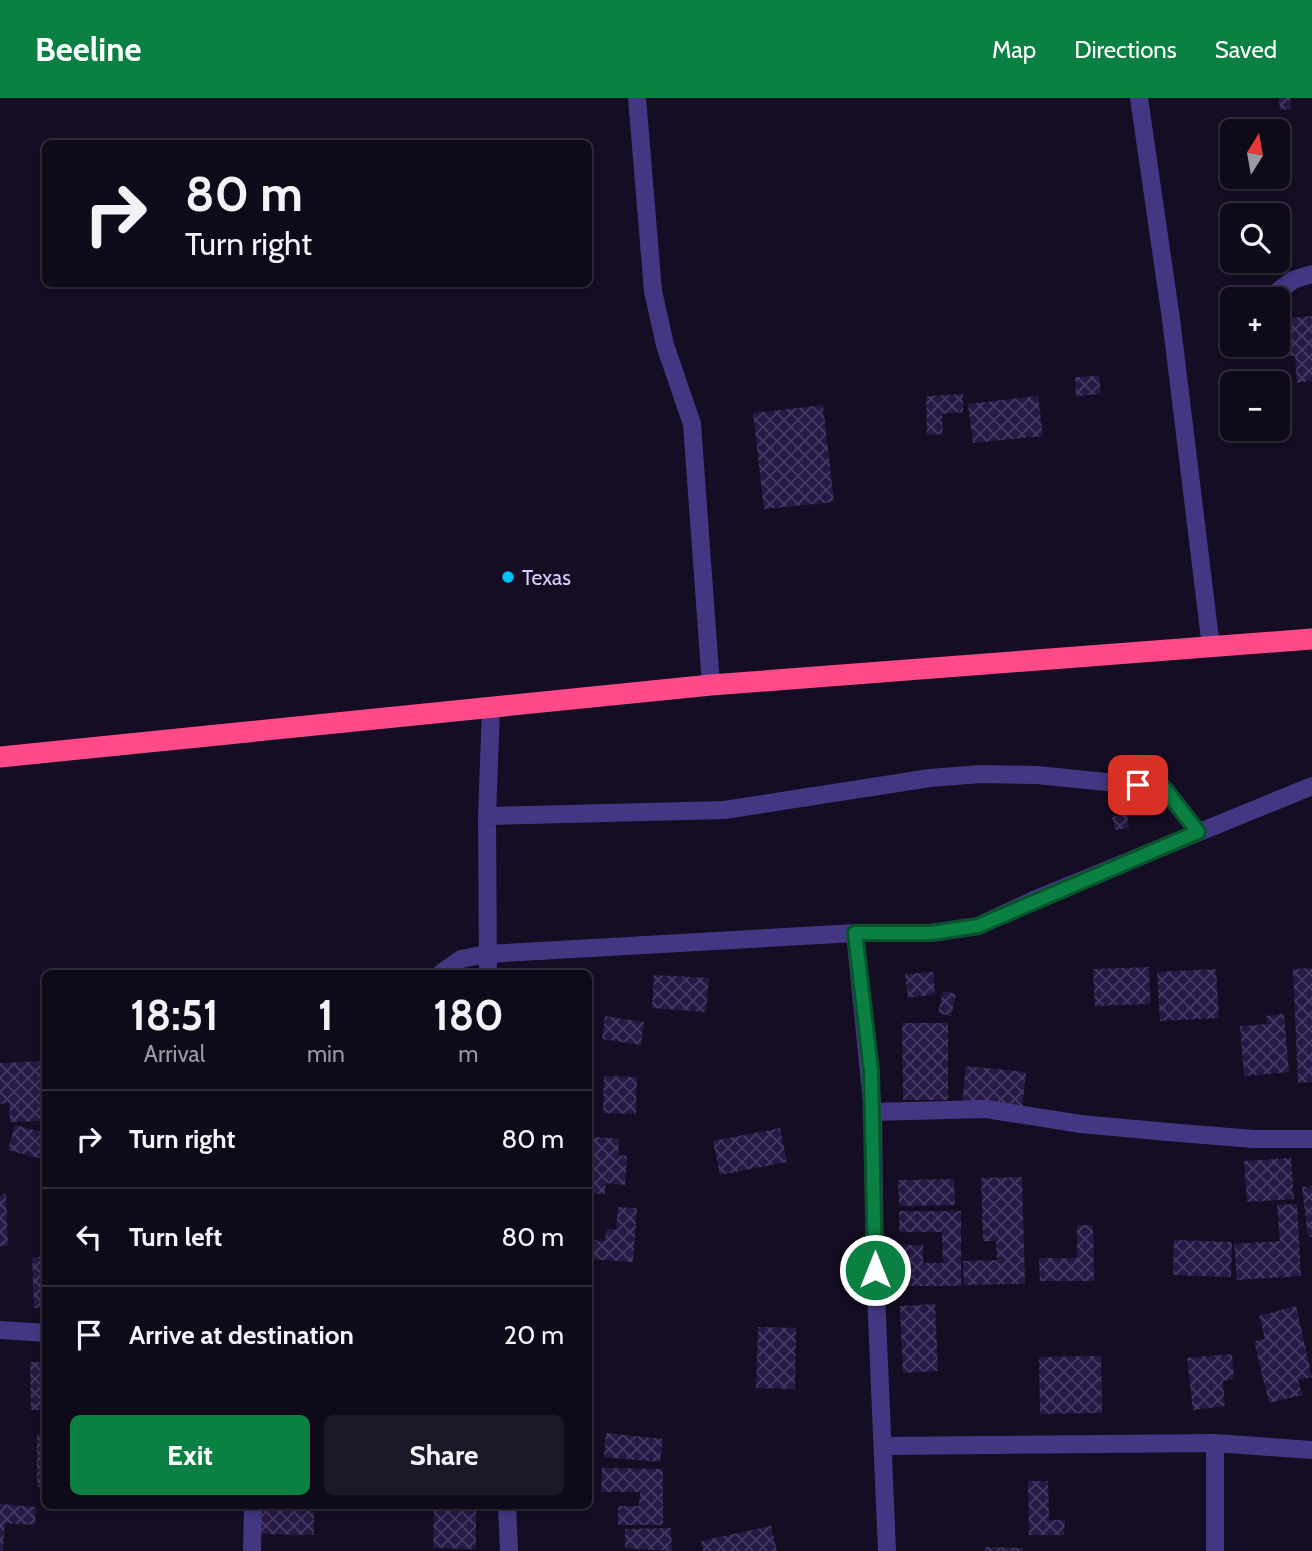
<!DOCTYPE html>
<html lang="en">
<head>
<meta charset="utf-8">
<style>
  :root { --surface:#0f0a1a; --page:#1d1827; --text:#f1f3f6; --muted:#9b9aa2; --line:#2f2b39; --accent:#0b8043 }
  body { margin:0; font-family:Cabin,sans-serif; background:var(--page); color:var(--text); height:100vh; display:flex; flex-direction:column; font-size:26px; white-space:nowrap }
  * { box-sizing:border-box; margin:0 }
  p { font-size:23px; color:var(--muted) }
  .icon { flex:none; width:38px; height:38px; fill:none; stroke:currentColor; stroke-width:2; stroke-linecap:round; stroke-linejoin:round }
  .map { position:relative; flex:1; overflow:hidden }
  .sheet { position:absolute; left:42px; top:872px; width:550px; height:539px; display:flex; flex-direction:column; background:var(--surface); border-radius:10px; box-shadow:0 4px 10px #0003,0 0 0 2px var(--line) }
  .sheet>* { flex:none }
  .guide { position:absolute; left:42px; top:42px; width:550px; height:147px; border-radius:10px; box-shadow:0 4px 10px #0003,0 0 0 2px var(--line); background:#0f0a1a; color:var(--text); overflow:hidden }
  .needle { width:46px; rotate:11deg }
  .buttons { position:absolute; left:1220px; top:21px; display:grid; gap:14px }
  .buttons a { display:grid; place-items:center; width:70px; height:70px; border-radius:10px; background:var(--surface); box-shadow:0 4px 10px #0003,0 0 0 2px var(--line); font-size:35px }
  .pin { position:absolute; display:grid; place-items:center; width:60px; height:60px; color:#fff; margin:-30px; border-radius:14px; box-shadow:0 4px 10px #0006 }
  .me { position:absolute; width:77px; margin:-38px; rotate:0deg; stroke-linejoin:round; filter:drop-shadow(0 0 5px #0008) }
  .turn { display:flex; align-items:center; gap:24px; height:147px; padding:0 28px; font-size:32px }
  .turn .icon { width:91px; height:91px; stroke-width:2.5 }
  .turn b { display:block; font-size:49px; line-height:60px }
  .eta { display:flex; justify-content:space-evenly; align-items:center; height:119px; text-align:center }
  .eta b { font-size:42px; font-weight:700; line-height:49px }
  .cta { display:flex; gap:14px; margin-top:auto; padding:14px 28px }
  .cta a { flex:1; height:80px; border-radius:10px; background:var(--accent); color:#fff; font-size:28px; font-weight:700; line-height:80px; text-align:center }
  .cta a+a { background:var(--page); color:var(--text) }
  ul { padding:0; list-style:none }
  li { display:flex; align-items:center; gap:21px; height:98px; padding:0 28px; border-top:2px solid var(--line) }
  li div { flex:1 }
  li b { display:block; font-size:26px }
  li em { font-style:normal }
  header { display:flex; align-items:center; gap:42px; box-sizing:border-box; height:98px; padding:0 35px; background:var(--accent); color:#fff }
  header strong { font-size:33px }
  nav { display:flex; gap:38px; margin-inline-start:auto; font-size:24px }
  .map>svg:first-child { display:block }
  .building { fill:url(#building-cross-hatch) }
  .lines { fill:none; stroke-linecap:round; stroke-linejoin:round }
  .minor { stroke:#433783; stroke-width:18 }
  .highway { stroke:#ff4a8a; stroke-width:21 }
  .route-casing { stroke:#07532c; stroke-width:18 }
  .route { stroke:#0b8043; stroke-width:12 }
  .poi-dot { fill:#00c2fa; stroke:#140d23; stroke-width:2.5 }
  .labels { text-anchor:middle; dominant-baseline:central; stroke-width:5; stroke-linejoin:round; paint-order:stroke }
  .poi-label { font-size:21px; fill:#dacfff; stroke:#140d23; text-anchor:start }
</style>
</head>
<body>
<header>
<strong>Beeline</strong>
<nav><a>Map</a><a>Directions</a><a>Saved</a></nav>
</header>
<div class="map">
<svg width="1312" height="1453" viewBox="0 0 1312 1453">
  <defs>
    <pattern id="building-cross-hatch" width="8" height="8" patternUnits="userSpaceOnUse" patternTransform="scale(1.75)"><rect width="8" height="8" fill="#271945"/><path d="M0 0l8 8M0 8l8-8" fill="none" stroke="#463961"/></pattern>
  </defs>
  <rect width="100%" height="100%" fill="#140d23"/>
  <path class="building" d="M 1279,0 L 1290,0 L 1291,11 L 1280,12 Z
    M 1312,218 L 1312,283 L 1297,285 L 1295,258 L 1276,259 L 1275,247 L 1280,242 L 1279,221 Z
    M 1099,278 L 1101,296 L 1076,298 L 1075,279 Z
    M 963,296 L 963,314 L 942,316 L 943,336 L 927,337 L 926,298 Z
    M 1038,298 L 1043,338 L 973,345 L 968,306 Z
    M 823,307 L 834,404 L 764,411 L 753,315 Z
    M 1127,716 L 1129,730 L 1115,732 L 1112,719 Z
    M 1149,869 L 1150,906 L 1095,908 L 1093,871 Z
    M 1312,870 L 1312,984 L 1298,985 L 1293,871 Z
    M 1216,871 L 1219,920 L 1160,923 L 1157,874 Z
    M 933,874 L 935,896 L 908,900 L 905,876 Z
    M 654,877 L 709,880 L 706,914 L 652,910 Z
    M 943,893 L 956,896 L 951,918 L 938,915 Z
    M 1284,916 L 1289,974 L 1244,978 L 1240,928 L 1267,926 L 1266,918 Z
    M 605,918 L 644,924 L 641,947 L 602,941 Z
    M 902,925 L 948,925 L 948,1002 L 903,1002 Z
    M 46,963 L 46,1023 L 10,1024 L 9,1005 L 0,1006 L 0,965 Z
    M 966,968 L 1026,974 L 1022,1011 L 962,1005 Z
    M 604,978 L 637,979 L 636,1016 L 603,1015 Z
    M 15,1027 L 46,1035 L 46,1062 L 8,1052 Z
    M 780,1030 L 787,1064 L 720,1077 L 713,1043 Z
    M 588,1038 L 619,1041 L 618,1057 L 627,1058 L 625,1087 L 606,1085 L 605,1096 L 588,1095 Z
    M 1291,1060 L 1294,1101 L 1247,1104 L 1244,1063 Z
    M 1022,1079 L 1025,1186 L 964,1187 L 963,1163 L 997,1162 L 996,1143 L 983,1143 L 981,1080 Z
    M 954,1081 L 955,1107 L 899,1108 L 898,1082 Z
    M 1312,1088 L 1312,1139 L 1308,1139 L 1302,1089 Z
    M 6,1096 L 8,1148 L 0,1148 L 0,1097 Z
    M 1297,1106 L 1301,1178 L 1237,1182 L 1234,1146 L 1280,1143 L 1277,1107 Z
    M 618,1109 L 637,1110 L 633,1164 L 588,1161 L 588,1142 L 605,1143 L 606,1131 L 616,1132 Z
    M 899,1113 L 961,1113 L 961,1188 L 899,1188 L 898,1147 L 923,1147 L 923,1165 L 943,1165 L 942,1134 L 899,1134 Z
    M 1077,1127 L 1093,1127 L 1094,1183 L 1040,1183 L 1039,1160 L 1077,1160 Z
    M 1174,1142 L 1232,1144 L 1231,1179 L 1173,1177 Z
    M 32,1159 L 46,1159 L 46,1210 L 34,1210 Z
    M 935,1206 L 938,1273 L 903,1275 L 900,1208 Z
    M 1296,1208 L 1312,1279 L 1298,1282 L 1302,1297 L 1269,1305 L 1254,1243 L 1265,1241 L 1259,1218 Z
    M 758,1229 L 796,1230 L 795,1291 L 756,1290 Z
    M 1232,1256 L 1234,1281 L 1223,1283 L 1225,1308 L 1193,1312 L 1187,1260 Z
    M 1101,1258 L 1102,1315 L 1040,1316 L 1039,1259 Z
    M 30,1264 L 46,1264 L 46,1312 L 31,1312 Z
    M 606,1335 L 663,1341 L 660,1364 L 604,1359 Z
    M 37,1336 L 46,1336 L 46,1389 L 37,1389 Z
    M 602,1370 L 663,1371 L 663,1427 L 618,1427 L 618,1408 L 639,1408 L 640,1394 L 601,1394 Z
    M 1028,1383 L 1048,1383 L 1049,1422 L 1065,1422 L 1064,1437 L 1029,1437 Z
    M 0,1406 L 36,1409 L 35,1427 L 5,1425 L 3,1453 L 0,1453 Z
    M 259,1407 L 314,1407 L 314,1437 L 259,1436 Z
    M 434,1407 L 476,1407 L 476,1451 L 433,1450 Z
    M 771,1428 L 777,1453 L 703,1453 L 701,1443 Z
    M 671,1430 L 672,1453 L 625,1450 L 625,1431 Z
    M 986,1449 L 1023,1450 L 1023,1453 L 985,1453 Z"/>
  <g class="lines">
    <path class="minor" d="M 637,0 L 653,193 L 665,247 L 692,326 L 711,587
      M 1139,0 L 1171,221 L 1211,549
      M 1269,200 L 1293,182 L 1312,176
      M 487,718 L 724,712 L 930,680 L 981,676 L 1037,677 L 1164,690 L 1198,734
      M 855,835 L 873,1014 L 875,1172 L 887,1453
      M 441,875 L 461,861 L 487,856 L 855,835 L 931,835 L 978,828 L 1036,801 L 1312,688
      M 488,875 L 487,718 L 491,611
      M 873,1014 L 986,1011 L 1081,1026 L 1168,1034 L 1253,1041 L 1312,1041
      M 0,1232 L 46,1235
      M 885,1348 L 1215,1345 L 1312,1352
      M 507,1407 L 509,1453
      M 252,1453 L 253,1407
      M 1215,1453 L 1215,1345"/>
    <path class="highway" d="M 0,659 L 711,587 L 1312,541"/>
  </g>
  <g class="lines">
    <g class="route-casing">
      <path id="route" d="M 875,1172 L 871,973 L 855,835 L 931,835 L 978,828 L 1198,734 L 1164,690 L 1138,687"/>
    </g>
    <use href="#route" class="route"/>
  </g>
  <circle class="poi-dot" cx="508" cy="479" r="7"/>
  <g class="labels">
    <g class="poi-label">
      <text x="522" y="479">Texas</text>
    </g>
  </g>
</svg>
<div class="buttons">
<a><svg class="needle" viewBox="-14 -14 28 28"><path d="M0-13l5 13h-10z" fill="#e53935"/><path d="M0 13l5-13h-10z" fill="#9b9aa2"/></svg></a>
<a><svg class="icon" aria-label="search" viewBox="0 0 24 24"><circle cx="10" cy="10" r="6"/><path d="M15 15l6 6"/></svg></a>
<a>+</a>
<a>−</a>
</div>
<div class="pin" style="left:1138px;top:687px;background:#d93025"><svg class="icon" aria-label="arrive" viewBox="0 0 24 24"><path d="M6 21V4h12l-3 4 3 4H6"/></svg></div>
<svg class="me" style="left:875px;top:1172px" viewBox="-20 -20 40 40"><circle r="17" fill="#0b8043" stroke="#fff" stroke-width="3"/><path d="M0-11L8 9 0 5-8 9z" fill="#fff"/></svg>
<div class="guide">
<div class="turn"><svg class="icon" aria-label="right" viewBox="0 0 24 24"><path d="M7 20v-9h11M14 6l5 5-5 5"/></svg><div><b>80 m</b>Turn right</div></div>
</div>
<section class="sheet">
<div class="eta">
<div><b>18:51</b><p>Arrival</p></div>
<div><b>1</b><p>min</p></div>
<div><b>180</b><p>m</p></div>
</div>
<ul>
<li><svg class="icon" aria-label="right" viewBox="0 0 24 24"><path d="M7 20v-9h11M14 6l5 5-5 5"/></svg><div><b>Turn right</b></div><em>80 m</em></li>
<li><svg class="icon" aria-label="left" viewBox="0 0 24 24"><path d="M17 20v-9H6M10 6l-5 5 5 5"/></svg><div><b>Turn left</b></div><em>80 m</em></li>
<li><svg class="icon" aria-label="arrive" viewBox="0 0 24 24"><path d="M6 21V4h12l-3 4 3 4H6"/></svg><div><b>Arrive at destination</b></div><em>20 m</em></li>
</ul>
<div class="cta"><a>Exit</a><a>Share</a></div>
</section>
</div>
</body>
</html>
